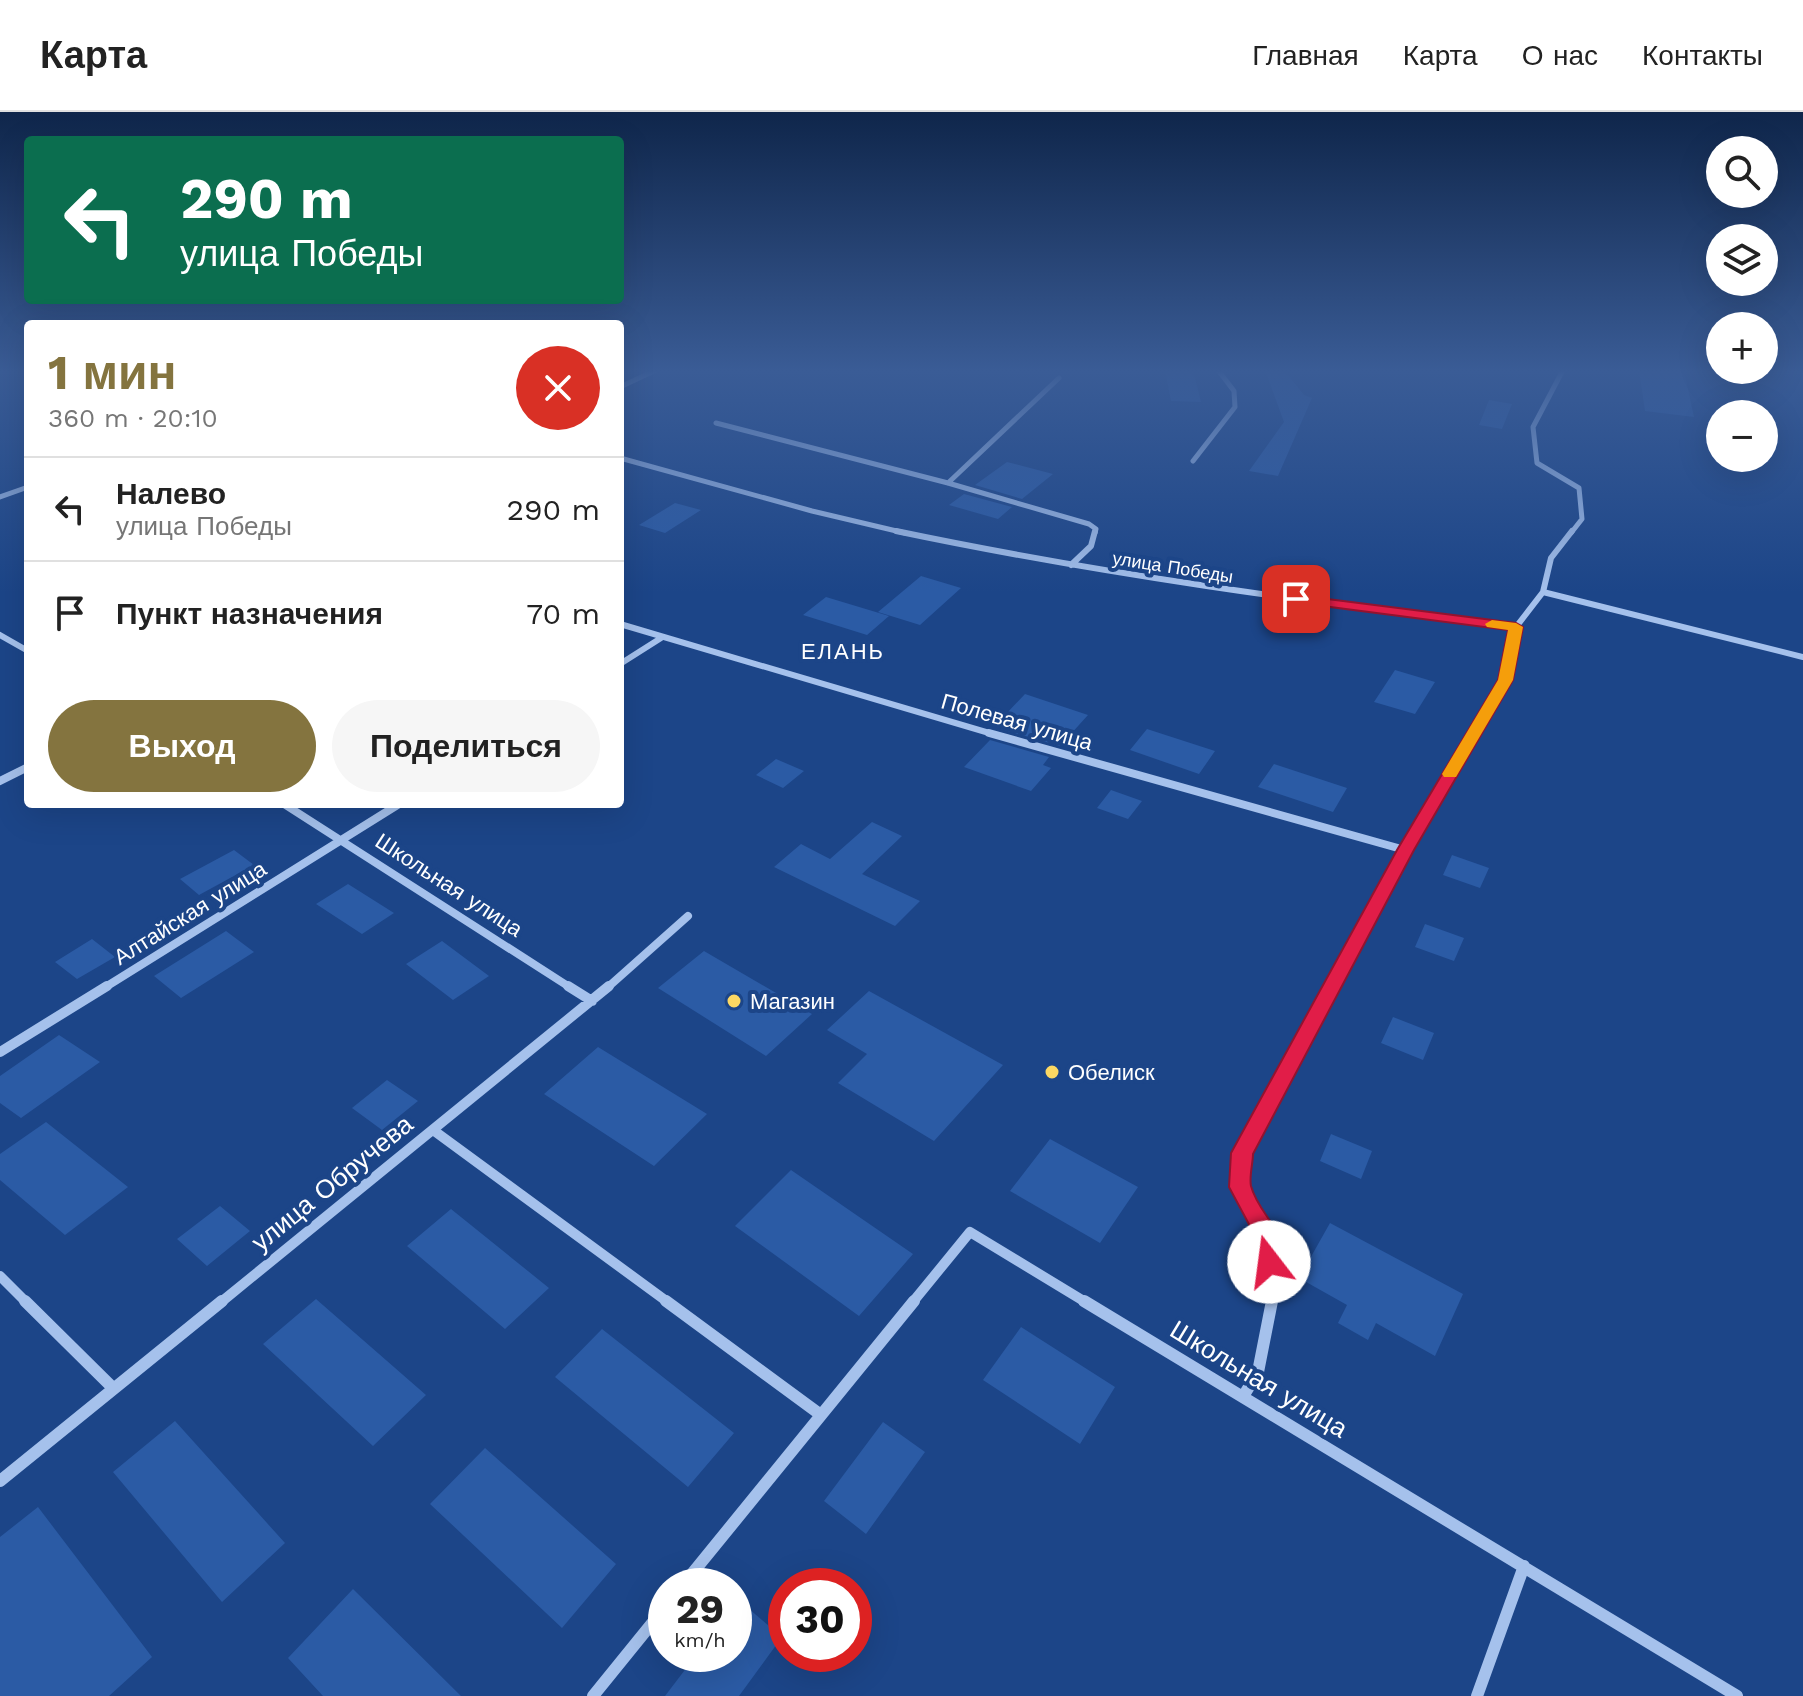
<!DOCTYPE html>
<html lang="ru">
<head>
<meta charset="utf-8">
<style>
  :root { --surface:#fff; --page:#f6f6f6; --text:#222; --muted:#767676; --line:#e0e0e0; --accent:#84743f }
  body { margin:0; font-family:"Work Sans",sans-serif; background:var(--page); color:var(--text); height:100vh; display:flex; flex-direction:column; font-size:30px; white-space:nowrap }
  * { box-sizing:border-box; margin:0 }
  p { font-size:26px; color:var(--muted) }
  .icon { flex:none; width:44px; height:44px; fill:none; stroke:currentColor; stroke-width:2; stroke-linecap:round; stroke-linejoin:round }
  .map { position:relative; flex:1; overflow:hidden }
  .panel { position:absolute; left:24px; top:208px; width:600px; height:488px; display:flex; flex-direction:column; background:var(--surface); border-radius:8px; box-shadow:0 8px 32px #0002 }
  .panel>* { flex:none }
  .hud { position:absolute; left:24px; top:24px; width:600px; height:168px; border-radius:8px; box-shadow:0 8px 32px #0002; background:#0b6e4f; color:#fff; overflow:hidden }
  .controls { position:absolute; left:1706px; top:24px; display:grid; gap:16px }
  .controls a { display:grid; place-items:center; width:72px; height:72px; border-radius:50%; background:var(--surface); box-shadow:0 8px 32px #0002; font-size:40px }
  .speed { position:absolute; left:648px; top:1456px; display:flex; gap:16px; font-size:40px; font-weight:700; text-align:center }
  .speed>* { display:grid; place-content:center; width:104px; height:104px; border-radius:50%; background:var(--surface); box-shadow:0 8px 32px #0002; line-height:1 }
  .speed small { font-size:20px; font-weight:400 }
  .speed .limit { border:12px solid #d22; background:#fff; color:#111 }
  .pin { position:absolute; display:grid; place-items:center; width:68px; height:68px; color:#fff; margin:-34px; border-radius:16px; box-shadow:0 4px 12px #0006 }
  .me { position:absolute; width:88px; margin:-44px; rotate:345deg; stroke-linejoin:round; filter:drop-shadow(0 0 6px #0008) }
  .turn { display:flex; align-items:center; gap:28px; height:168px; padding:0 24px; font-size:36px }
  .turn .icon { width:104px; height:104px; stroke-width:2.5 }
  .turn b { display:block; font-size:56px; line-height:68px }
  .round { display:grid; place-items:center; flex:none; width:84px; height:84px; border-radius:42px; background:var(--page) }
  .head { display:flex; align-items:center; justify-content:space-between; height:136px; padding:0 24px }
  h1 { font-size:48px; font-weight:700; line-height:60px; color:var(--accent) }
  .primary-button { display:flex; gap:16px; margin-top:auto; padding:16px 24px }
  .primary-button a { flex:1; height:92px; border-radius:48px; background:var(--accent); color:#fff; font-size:32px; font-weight:700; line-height:92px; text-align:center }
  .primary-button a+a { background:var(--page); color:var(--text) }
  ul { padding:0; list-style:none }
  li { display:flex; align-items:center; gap:24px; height:104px; padding:0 24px; border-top:2px solid var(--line) }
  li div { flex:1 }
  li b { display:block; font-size:30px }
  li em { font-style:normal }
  header { display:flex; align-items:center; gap:48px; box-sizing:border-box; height:112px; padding:0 40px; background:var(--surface); border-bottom:2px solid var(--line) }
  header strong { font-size:38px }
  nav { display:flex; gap:44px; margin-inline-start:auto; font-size:28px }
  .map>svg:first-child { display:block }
  .building { fill:#2b5ba5 }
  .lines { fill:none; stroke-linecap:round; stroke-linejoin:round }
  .street-far4 { stroke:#a5c1ec; stroke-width:5 }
  .street-far3 { stroke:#a5c1ec; stroke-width:6 }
  .street-far2 { stroke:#a5c1ec; stroke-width:8 }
  .street-far1 { stroke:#a5c1ec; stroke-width:10 }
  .street { stroke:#a5c1ec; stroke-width:12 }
  .route { fill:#e11d48; stroke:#92132f; stroke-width:2 }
  .slow { fill:#f59e0b }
  .poi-dot { fill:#fcd863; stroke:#1c4588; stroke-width:3 }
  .labels { text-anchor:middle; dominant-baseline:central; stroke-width:8; stroke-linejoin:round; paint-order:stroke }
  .far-street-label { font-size:18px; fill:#fff; stroke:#1c4588 }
  .far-quarter-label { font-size:22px; letter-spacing:2px; fill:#fff; stroke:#1c4588 }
  .street-label { font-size:22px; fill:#fff; stroke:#1c4588 }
  .poi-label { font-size:22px; fill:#fff; stroke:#1c4588; text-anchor:start }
  .near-street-label { font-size:26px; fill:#fff; stroke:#1c4588 }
</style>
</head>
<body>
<header>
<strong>Карта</strong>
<nav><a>Главная</a><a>Карта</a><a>О нас</a><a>Контакты</a></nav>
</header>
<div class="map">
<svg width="1803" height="1584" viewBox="0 0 1803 1584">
  <rect width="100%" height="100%" fill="#1c4588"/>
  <path class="building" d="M 1165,258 L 1193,258 L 1201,290 L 1171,289 Z
    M 1265,258 L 1284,258 L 1304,283 L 1312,286 L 1278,364 L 1249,359 L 1284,310 Z
    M 1639,258 L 1684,259 L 1694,305 L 1645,299 Z
    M 1489,288 L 1512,292 L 1502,317 L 1479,313 Z
    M 1007,350 L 1053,362 L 1022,387 L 975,373 Z
    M 964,382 L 1012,395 L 998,407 L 949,393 Z
    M 675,391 L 701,398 L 665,421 L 639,413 Z
    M 921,464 L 961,476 L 920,513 L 878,500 Z
    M 826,485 L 889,504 L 867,523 L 803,503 Z
    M 1395,558 L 1435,570 L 1415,602 L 1374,590 Z
    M 1025,582 L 1088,603 L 1060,634 L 1001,617 L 1013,604 L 1006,602 Z
    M 1147,617 L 1215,639 L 1199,662 L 1130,638 Z
    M 990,628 L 1049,645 L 1043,653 L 1051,656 L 1031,679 L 964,655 Z
    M 776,647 L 804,659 L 783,676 L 756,663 Z
    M 1274,652 L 1347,676 L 1333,700 L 1258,675 Z
    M 1111,678 L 1142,689 L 1128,707 L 1097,696 Z
    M 872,710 L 902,724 L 862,762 L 920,789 L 895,814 L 774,755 L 801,732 L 830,747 Z
    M 234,738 L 254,753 L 199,783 L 180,767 Z
    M 1452,743 L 1489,756 L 1480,776 L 1443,763 Z
    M 348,772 L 394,801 L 362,822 L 316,792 Z
    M 1425,812 L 1464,826 L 1454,849 L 1415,835 Z
    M 226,819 L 254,840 L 181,886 L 154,864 Z
    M 92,827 L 115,845 L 77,867 L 55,850 Z
    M 442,829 L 489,864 L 453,888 L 406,852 Z
    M 704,839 L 812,902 L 766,944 L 658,876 Z
    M 869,879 L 1003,953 L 934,1029 L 838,971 L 867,942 L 827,918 Z
    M 1393,905 L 1434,921 L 1423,948 L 1381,931 Z
    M 59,923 L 100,950 L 21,1006 L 0,991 L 0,964 Z
    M 598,935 L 707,1002 L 654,1054 L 544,982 Z
    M 387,968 L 418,989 L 382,1018 L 352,996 Z
    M 46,1010 L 128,1075 L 65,1123 L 0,1068 L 0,1042 Z
    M 1331,1022 L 1372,1039 L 1361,1067 L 1320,1049 Z
    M 1050,1027 L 1138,1075 L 1100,1131 L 1010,1079 Z
    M 791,1058 L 913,1142 L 859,1204 L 735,1114 Z
    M 220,1094 L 250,1119 L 207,1154 L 177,1127 Z
    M 451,1097 L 549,1176 L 505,1217 L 407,1134 Z
    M 1330,1111 L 1463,1182 L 1435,1244 L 1376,1211 L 1368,1228 L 1338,1211 L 1347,1193 L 1299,1166 Z
    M 316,1187 L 426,1283 L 373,1334 L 263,1232 Z
    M 1021,1215 L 1115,1275 L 1080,1332 L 983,1268 Z
    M 602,1217 L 734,1321 L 688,1375 L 555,1265 Z
    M 175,1309 L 285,1431 L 222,1490 L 113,1360 Z
    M 883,1310 L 925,1340 L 866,1422 L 824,1389 Z
    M 485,1336 L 616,1452 L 562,1516 L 430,1392 Z
    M 38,1395 L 152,1545 L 109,1584 L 0,1584 L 0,1425 Z
    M 353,1477 L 461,1584 L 323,1584 L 288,1546 Z
    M 734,1484 L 782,1525 L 739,1584 L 665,1584 L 697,1542 L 734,1542 Z"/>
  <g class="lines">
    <path class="street-far4" d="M 1563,258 L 1533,315 L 1537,351 L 1579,376 L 1582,407 L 1571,421
      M 620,275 L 656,258
      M 716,311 L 948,371 L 1089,412 L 1096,417 L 1095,421
      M 620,346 L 812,399 L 905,421
      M 1193,349 L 1235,295 L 1234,279 L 1218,258
      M 948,371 L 1059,266
      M 0,385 L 28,375"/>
    <path class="street-far3" d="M 896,419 C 1101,462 1308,490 1516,515 L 1543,480 L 1803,545
      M 1071,453 L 1091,434 L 1095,419
      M 1543,480 L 1551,446 L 1572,419
      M 620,512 L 996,623
      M 0,523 L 28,539
      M 620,552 L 661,526
      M 1473,623 L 1506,568 L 1516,515"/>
    <path class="street-far2" d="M 989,621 L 1405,738
      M 0,669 L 28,655
      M 284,692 L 571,876
      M 104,876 L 399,692
      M 607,876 L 688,804
      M 1331,876 L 1405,738 L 1474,621"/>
    <path class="street-far1" d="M 568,874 L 592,889
      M 0,940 L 107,874
      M 433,1018 L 669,1191
      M 0,1164 L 27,1191
      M 220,1191 L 609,874
      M 912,1191 L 970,1120 L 1087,1191
      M 1271,1191 L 1271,1130 L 1240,1075 L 1242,1041 L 1332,874"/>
    <path class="street" d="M 25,1189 L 113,1276
      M 666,1189 L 821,1303
      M 1084,1189 L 1737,1584
      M 1244,1283 L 1258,1260 L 1272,1189
      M 0,1369 L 222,1189
      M 682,1474 L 914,1189
      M 593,1584 L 666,1494
      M 1477,1584 L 1524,1454"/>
  </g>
  <linearGradient id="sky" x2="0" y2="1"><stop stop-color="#0f264b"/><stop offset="0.54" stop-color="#3a5c96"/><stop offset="1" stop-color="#3a5c96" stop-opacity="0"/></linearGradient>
  <rect width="1803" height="480" fill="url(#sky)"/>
  <path class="route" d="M 1296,483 L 1516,511 L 1523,515 L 1513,568 L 1414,738 L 1253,1042 C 1253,1051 1249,1065 1251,1074 C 1259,1105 1294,1123 1278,1157 L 1269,1161 L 1261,1157 L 1258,1150 L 1259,1131 L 1229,1075 L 1231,1041 L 1397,738 L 1498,568 L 1508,518 L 1292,490 L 1292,485 Z"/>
  <path class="slow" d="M 1492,508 L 1516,511 L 1523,515 L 1513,568 L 1456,665 L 1444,665 L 1442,662 L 1498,568 L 1508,518 L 1487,515 L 1485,512 Z"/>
  <g class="poi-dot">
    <circle cx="734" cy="889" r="8"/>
    <circle cx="1052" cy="960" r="8"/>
  </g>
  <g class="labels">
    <g class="far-street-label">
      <text transform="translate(1173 455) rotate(9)">улица Победы</text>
    </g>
    <g class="far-quarter-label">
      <text x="843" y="539">ЕЛАНЬ</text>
    </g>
    <g class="street-label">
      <text transform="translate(1017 610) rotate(16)">Полевая улица</text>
      <text transform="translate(449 773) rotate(33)">Школьная улица</text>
      <text transform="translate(190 801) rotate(-32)">Алтайская улица</text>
    </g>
    <g class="poi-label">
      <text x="750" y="889">Магазин</text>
      <text x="1068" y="960">Обелиск</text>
    </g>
    <g class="near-street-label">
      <text transform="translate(332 1071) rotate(-39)">улица Обручева</text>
      <text transform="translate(1259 1267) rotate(31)">Школьная улица</text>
    </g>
  </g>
</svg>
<div class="controls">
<a><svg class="icon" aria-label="search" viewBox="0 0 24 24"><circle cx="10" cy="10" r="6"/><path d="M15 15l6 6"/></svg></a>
<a><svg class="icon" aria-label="layers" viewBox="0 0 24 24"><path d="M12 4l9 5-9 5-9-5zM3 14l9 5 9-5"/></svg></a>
<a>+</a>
<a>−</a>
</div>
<div class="speed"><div>29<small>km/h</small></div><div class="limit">30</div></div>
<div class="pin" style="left:1296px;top:487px;background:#d93025"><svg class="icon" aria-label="arrive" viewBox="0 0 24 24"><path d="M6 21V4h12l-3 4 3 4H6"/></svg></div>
<svg class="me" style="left:1269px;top:1150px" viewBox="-20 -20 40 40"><circle r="19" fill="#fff"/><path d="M0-13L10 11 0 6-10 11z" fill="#e11d48"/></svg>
<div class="hud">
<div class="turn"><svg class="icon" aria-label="left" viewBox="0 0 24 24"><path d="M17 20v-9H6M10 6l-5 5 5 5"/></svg><div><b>290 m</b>улица Победы</div></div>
</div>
<section class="panel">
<div class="head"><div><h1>1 мин</h1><p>360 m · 20:10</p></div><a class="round" style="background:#d93025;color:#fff"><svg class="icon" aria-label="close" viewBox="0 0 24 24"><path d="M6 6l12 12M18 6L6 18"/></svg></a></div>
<ul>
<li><svg class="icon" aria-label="left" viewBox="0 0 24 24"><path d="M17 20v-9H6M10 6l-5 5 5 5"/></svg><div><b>Налево</b><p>улица Победы</p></div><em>290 m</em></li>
<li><svg class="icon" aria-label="arrive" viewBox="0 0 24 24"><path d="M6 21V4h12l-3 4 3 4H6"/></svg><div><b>Пункт назначения</b></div><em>70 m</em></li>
</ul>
<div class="primary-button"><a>Выход</a><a>Поделиться</a></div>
</section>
</div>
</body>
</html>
